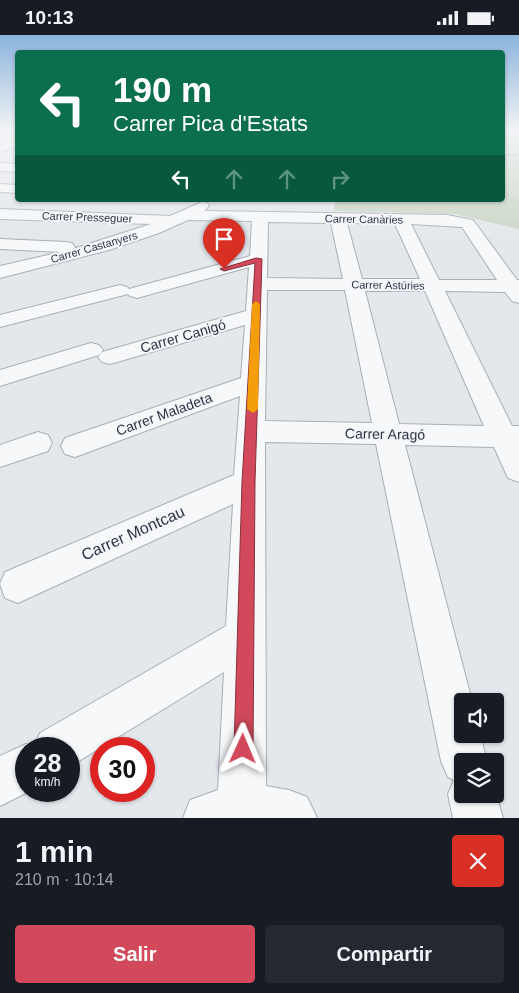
<!DOCTYPE html>
<html lang="es">
<head>
<meta charset="utf-8">
<style>
  :root { --surface:#171b24; --page:#242831; --text:#f1f3f6; --muted:#9ea1a6; --accent:#d1495b }
  body { margin:0; font-family:Helvetica,sans-serif; background:var(--page); color:var(--text); height:100vh; display:flex; flex-direction:column; font-size:19px; white-space:nowrap }
  * { box-sizing:border-box; margin:0 }
  p { font-size:16px; color:var(--muted) }
  .icon { flex:none; width:28px; height:28px; fill:none; stroke:currentColor; stroke-width:2; stroke-linecap:round; stroke-linejoin:round }
  .map { position:relative; height:783px; overflow:hidden }
  .side { display:flex; flex-direction:column; background:var(--surface); flex:1 }
  .side>* { flex:none }
  .guide { position:absolute; left:15px; top:15px; width:490px; height:152px; border-radius:5px; box-shadow:0 1px 4px #0004; background:#0b6e4f; color:#fff; overflow:hidden }
  .buttons { position:absolute; left:454px; top:658px; display:grid; gap:10px }
  .buttons a { display:grid; place-items:center; width:50px; height:50px; border-radius:5px; background:var(--surface); box-shadow:0 1px 4px #0004; font-size:25px }
  .speed { position:absolute; left:15px; top:702px; display:flex; gap:10px; font-size:25px; font-weight:700; text-align:center }
  .speed>* { display:grid; place-content:center; width:65px; height:65px; border-radius:50%; background:var(--surface); box-shadow:0 1px 4px #0004; line-height:1 }
  .speed small { font-size:12px; font-weight:400 }
  .speed .limit { border:8px solid #d22; background:#fff; color:#111 }
  .pin { position:absolute; display:grid; place-items:center; width:42px; height:42px; color:#fff; margin:-51px -21px; border-radius:50% 50% 50% 0; rotate:-45deg; box-shadow:0 0 5px #0007 }
  .pin .icon { rotate:45deg }
  .me { position:absolute; width:55px; margin:-28px; rotate:1deg; stroke-linejoin:round; filter:drop-shadow(0 0 4px #0008) }
  .turn { display:flex; align-items:center; gap:18px; height:105px; padding:0 15px; font-size:22px }
  .turn .icon { width:65px; height:65px; stroke-width:2.5 }
  .turn b { display:block; font-size:35px; line-height:42px }
  .lanes { display:flex; align-items:center; height:48px; padding:0 15px; background:#0003; justify-content:center; gap:25px; direction:ltr }
  .lanes .off { opacity:.35 }
  .round { display:grid; place-items:center; flex:none; width:52px; height:52px; border-radius:5px; background:var(--page) }
  .headline { display:flex; align-items:center; justify-content:space-between; height:85px; padding:0 15px }
  h1 { font-size:30px; font-weight:600; line-height:38px }
  .cta { display:flex; gap:10px; margin-top:auto; padding:10px 15px }
  .cta a { flex:1; height:58px; border-radius:5px; background:var(--accent); color:#fff; font-size:20px; font-weight:600; line-height:58px; text-align:center }
  .cta a+a { background:var(--page); color:var(--text) }
  .status { display:flex; justify-content:space-between; align-items:center; height:35px; padding:0 25px; background:var(--surface); direction:ltr }
  .status svg { height:14px; fill:currentColor }
  .map>svg:first-child { display:block }
  .green { fill:#c9d6c5 }
  .lines { fill:none; stroke-linecap:round; stroke-linejoin:round }
  .stream { fill:#9fb4cc; fill-rule:evenodd }
  .minor-casing { stroke:#a9aeb7; stroke-width:2 }
  .minor { fill:#f7f8fa; fill-rule:evenodd }
  .route { fill:#d1495b; stroke:#882f3b }
  .slow { fill:#f59e0b }
  .labels { text-anchor:middle; dominant-baseline:central; stroke-width:4; stroke-linejoin:round; paint-order:stroke }
  .far-street-label { font-size:11px; fill:#2b3445; stroke:#f4f6f9 }
  .street-label { font-size:14px; fill:#2b3445; stroke:#f4f6f9 }
  .near-street-label { font-size:16px; fill:#2b3445; stroke:#f4f6f9 }
</style>
</head>
<body>
<div class="status"><b>10:13</b><svg viewBox="0 0 49 12"><path d="M0 12V9h3v3zM5 12V6h3v6zM10 12V3h3v9zM15 12V0h3v12zM26 1h20v11H26zM47 4h2v5h-2z"/></svg></div>
<div class="map">
<svg width="519" height="783" viewBox="0 0 519 783">
  <rect width="100%" height="100%" fill="#e4e7ec"/>
  <path class="green" d="M 503,96 L 519,96 L 519,194 L 455,179 L 334,176 L 335,165 L 502,165 Z"/>
  <g class="lines">
    <path class="stream" d="M 502,101 L 519,103 L 519,105 L 502,103 Z
      M 502,119 L 519,119 L 519,121 L 502,121 Z"/>
    <g class="minor-casing">
      <path id="minor" d="M 18,102 L 18,110 L 0,117 L 0,110 Z
        M 0,128 L 18,129 L 18,137 L 0,136 Z
        M 0,149 L 18,150 L 18,158 L 0,157 Z
        M 202,167 L 207,168 L 209,171 L 204,176 L 447,180 L 473,185 L 517,245 L 519,245 L 519,268 L 512,266 L 505,257 L 445,256 L 512,391 L 519,391 L 519,447 L 508,443 L 494,412 L 405,410 L 472,666 L 462,666 L 462,699 L 480,699 L 487,726 L 462,726 L 462,759 L 495,759 L 495,756 L 503,783 L 453,783 L 448,759 L 454,745 L 448,742 L 441,726 L 376,409 L 265,407 L 266,751 L 289,755 L 307,762 L 317,783 L 183,783 L 190,765 L 218,755 L 224,637 L 69,732 L 69,714 L 26,714 L 26,756 L 30,756 L 0,771 L 0,721 L 26,709 L 34,712 L 40,698 L 226,591 L 233,469 L 18,568 L 5,563 L 0,549 L 5,537 L 234,440 L 240,361 L 75,422 L 65,419 L 61,411 L 65,403 L 241,343 L 245,290 L 110,329 L 102,327 L 98,322 L 102,317 L 246,276 L 249,232 L 137,263 L 130,261 L 128,259 L 0,292 L 0,280 L 120,250 L 127,252 L 129,254 L 250,221 L 252,186 L 188,185 L 159,198 L 109,215 L 0,243 L 0,231 L 61,217 L 0,214 L 0,204 L 66,207 L 72,208 L 75,212 L 73,214 L 151,189 L 0,184 L 0,174 L 170,181 ZM 268,187 L 331,188 L 343,244 L 267,243 ZM 347,188 L 395,189 L 420,244 L 362,244 ZM 411,189 L 462,192 L 497,245 L 439,245 ZM 267,255 L 345,255 L 372,388 L 265,386 ZM 365,256 L 425,256 L 484,391 L 399,389 Z
        M 91,308 L 99,310 L 103,315 L 99,320 L 0,351 L 0,335 Z
        M 38,397 L 48,400 L 52,408 L 48,416 L 0,432 L 0,410 Z"/>
    </g>
    <use href="#minor" class="minor"/>
  </g>
  <linearGradient id="sky" x2="0" y2="1"><stop stop-color="#8bb4dd"/><stop offset="0.47" stop-color="#f3f4f6"/><stop offset="1" stop-color="#f3f4f6" stop-opacity="0"/></linearGradient>
  <rect width="519" height="205" fill="url(#sky)"/>
  <path class="route" d="M 256,223 L 262,224 L 255,447 L 253,714 L 250,721 L 243,724 L 237,721 L 234,714 L 242,447 L 255,228 L 224,236 L 220,234 Z"/>
  <path class="slow" d="M 256,266 L 260,269 L 258,374 L 253,378 L 247,374 L 252,269 Z"/>
  <g class="labels">
    <g class="far-street-label">
      <text transform="translate(87 182) rotate(2)">Carrer Presseguer</text>
      <text transform="translate(364 184) rotate(1)">Carrer Canàries</text>
      <text transform="translate(94 212) rotate(-16)">Carrer Castanyers</text>
      <text transform="translate(388 250) rotate(1)">Carrer Astúries</text>
    </g>
    <g class="street-label">
      <text transform="translate(183 301) rotate(-16)">Carrer Canigó</text>
      <text transform="translate(164 379) rotate(-20)">Carrer Maladeta</text>
      <text transform="translate(385 399) rotate(1)">Carrer Aragó</text>
    </g>
    <g class="near-street-label">
      <text transform="translate(133 498) rotate(-24)">Carrer Montcau</text>
    </g>
  </g>
</svg>
<div class="buttons">
<a><svg class="icon" aria-label="sound" viewBox="0 0 24 24"><path d="M4 9h4l5-4v14l-5-4H4zM17 9q2 3 0 6"/></svg></a>
<a><svg class="icon" aria-label="layers" viewBox="0 0 24 24"><path d="M12 4l9 5-9 5-9-5zM3 14l9 5 9-5"/></svg></a>
</div>
<div class="speed"><div>28<small>km/h</small></div><div class="limit">30</div></div>
<div class="pin" style="left:224px;top:234px;background:#d93025"><svg class="icon" aria-label="arrive" viewBox="0 0 24 24"><path d="M6 21V4h12l-3 4 3 4H6"/></svg></div>
<svg class="me" style="left:243px;top:714px" viewBox="-20 -20 40 40"><path d="M0-17L14 15 0 8-14 15z" fill="#d1495b" stroke="#fff" stroke-width="4"/></svg>
<div class="guide">
<div class="turn"><svg class="icon" aria-label="left" viewBox="0 0 24 24"><path d="M17 20v-9H6M10 6l-5 5 5 5"/></svg><div><b>190 m</b>Carrer Pica d'Estats</div></div>
<div class="lanes"><svg class="icon" aria-label="left" viewBox="0 0 24 24"><path d="M17 20v-9H6M10 6l-5 5 5 5"/></svg><svg class="icon off" aria-label="ahead" viewBox="0 0 24 24"><path d="M12 20V5M6 11l6-6 6 6"/></svg><svg class="icon off" aria-label="ahead" viewBox="0 0 24 24"><path d="M12 20V5M6 11l6-6 6 6"/></svg><svg class="icon off" aria-label="right" viewBox="0 0 24 24"><path d="M7 20v-9h11M14 6l5 5-5 5"/></svg></div>
</div>
</div>
<section class="side">
<div class="headline"><div><h1>1 min</h1><p>210 m · 10:14</p></div><a class="round" style="background:#d93025;color:#fff"><svg class="icon" aria-label="close" viewBox="0 0 24 24"><path d="M6 6l12 12M18 6L6 18"/></svg></a></div>
<div class="cta"><a>Salir</a><a>Compartir</a></div>
</section>
</body>
</html>
